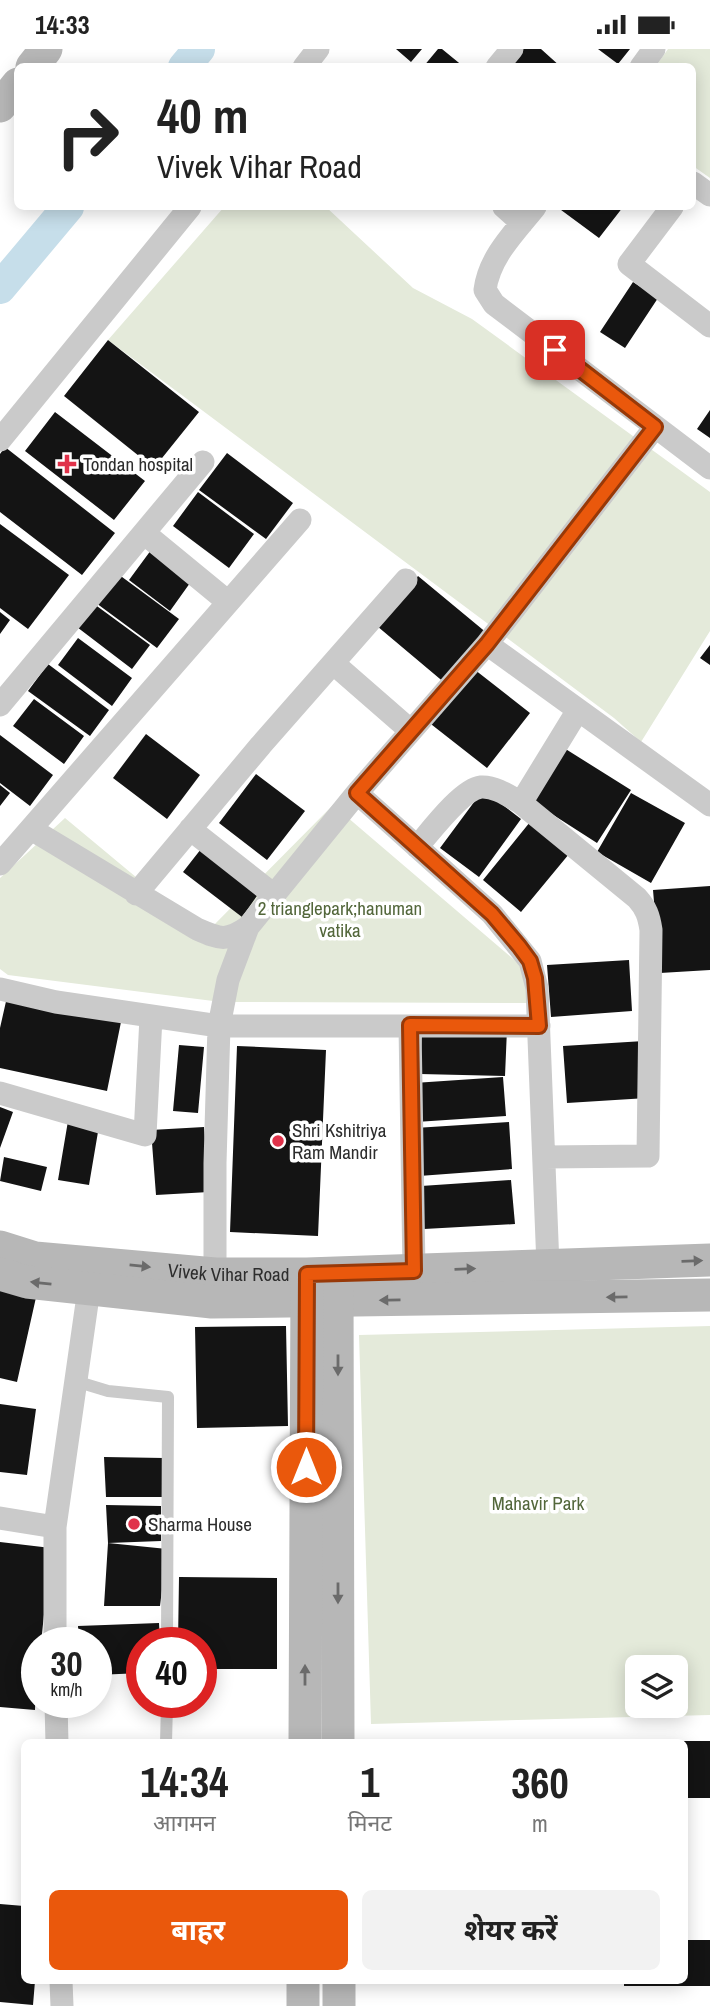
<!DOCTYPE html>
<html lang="hi">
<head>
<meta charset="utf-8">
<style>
  :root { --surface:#fff; --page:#f2f2f2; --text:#222; --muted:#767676; --accent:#ea580c }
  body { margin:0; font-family:"Archivo Narrow","Noto Sans Devanagari",sans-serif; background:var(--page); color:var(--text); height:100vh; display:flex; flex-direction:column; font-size:26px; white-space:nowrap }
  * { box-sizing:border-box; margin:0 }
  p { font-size:23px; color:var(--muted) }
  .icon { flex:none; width:38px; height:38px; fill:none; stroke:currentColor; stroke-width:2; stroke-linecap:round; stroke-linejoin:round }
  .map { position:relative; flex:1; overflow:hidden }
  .panel { position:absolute; left:21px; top:1690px; width:667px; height:245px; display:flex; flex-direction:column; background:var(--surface); border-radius:10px; box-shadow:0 4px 18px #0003 }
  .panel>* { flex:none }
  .banner { position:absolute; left:14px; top:14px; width:682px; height:147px; border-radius:10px; box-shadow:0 4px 18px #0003; background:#fff; color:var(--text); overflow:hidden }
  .fabs { position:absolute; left:625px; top:1606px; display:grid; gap:14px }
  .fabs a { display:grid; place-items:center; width:63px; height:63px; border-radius:10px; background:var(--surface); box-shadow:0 4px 18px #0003; font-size:35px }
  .speed { position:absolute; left:21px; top:1578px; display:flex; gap:14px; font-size:35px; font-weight:700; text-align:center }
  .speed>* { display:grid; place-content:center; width:91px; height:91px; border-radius:50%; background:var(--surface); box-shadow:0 4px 18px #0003; line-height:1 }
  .speed small { font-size:18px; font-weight:400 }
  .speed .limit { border:10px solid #d22; background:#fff; color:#111 }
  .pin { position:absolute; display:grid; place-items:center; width:60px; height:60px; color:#fff; margin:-30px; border-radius:14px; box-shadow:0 4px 10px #0006 }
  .me { position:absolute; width:77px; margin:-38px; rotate:0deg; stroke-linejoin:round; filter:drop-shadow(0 0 5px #0008) }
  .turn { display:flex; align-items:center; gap:24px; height:147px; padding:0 28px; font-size:32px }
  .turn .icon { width:91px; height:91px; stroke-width:2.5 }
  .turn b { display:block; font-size:49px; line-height:60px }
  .eta { display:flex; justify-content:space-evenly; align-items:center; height:119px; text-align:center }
  .eta b { font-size:42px; font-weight:700; line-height:49px }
  .cta { display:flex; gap:14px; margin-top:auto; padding:14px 28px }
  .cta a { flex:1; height:80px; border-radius:10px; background:var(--accent); color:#fff; font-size:28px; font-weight:700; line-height:80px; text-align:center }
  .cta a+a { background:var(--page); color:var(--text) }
  .status { display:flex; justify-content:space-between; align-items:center; height:49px; padding:0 35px; background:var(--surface); direction:ltr }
  .status svg { height:19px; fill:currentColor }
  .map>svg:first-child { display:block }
  .green { fill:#e4eada; fill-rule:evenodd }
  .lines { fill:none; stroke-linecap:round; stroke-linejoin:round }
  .canal { stroke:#c6deea; stroke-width:32 }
  .building { fill:#141414 }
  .lane { stroke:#cacaca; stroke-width:12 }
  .street { stroke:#cacaca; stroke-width:23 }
  .secondary { stroke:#b7b7b7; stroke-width:33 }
  .oneway { fill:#6b6b6b }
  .route-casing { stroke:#983908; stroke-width:18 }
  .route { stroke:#ea580c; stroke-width:12 }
  .poi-dot { fill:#e0324a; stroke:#fff; stroke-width:2.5 }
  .labels { text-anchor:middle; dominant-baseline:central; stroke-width:7; stroke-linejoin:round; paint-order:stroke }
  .poi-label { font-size:19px; fill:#2d2d2d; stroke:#fff; text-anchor:start }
  .park-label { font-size:19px; fill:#53673b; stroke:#fff }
  .street-label { font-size:19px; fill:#2d2d2d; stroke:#fff }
</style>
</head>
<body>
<div class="status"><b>14:33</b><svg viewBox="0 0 49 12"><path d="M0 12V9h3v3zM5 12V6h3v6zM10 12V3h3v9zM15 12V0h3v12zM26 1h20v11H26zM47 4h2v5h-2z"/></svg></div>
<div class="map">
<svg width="710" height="1957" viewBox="0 0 710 1957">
  <rect width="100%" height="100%" fill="#fff"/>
  <path class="green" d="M 668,0 L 710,0 L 710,129 L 693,117 L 693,18 L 656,17 Z
    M 224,158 L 326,158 L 413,239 L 472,270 L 710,443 L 710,582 L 641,693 L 614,669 L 108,291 Z
    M 333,756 L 525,920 L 528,954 L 221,953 L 8,926 L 0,920 L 0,829 L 65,769 L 196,878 L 208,882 Z
    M 710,1277 L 710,1666 L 371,1675 L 359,1286 ZM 637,1619 L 676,1619 L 676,1657 L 637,1657 Z"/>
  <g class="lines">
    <path class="canal" d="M 184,18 L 199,0
      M 0,239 L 68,158"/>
  </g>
  <path class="building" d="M 396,0 L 422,0 L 411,13 Z
    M 438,0 L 442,0 L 464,18 L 423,18 Z
    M 520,0 L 541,0 L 561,18 L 505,18 Z
    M 598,0 L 630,0 L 618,15 Z
    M 557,158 L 623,158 L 599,189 Z
    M 633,233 L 658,249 L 625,299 L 600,283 Z
    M 108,291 L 199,363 L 154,419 L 64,347 Z
    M 710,361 L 710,389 L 697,380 Z
    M 55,363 L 145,432 L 114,471 L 25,402 Z
    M 5,398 L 115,484 L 82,526 L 0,463 L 0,405 Z
    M 227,404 L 293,454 L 266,490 L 199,441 Z
    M 198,443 L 254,485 L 229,519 L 173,477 Z
    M 0,475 L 69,526 L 28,580 L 0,559 Z
    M 154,497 L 195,527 L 170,562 L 129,531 Z
    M 118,525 L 179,570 L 157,599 L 96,554 Z
    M 418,527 L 488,585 L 446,635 L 377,577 Z
    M 90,552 L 150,596 L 132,620 L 73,575 Z
    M 0,563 L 10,571 L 0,585 Z
    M 78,589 L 132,629 L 112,657 L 58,616 Z
    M 710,596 L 710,616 L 700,609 Z
    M 48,615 L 109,661 L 90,687 L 28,642 Z
    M 470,617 L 530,664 L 487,719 L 427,672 Z
    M 34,650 L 84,687 L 64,715 L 13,677 Z
    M 146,685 L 200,726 L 167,770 L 113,729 Z
    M 0,686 L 53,726 L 30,757 L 0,734 Z
    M 564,699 L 631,741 L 597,794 L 530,751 Z
    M 256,725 L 305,762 L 267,811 L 219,774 Z
    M 0,736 L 10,744 L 0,757 Z
    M 483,741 L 521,770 L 479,828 L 440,799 Z
    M 631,744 L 685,774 L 651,834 L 597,803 Z
    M 530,773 L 569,805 L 521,863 L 483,831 Z
    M 201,800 L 259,844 L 242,868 L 183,823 Z
    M 710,837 L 710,921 L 660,924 L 653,841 Z
    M 629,911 L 632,962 L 551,968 L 547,916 Z
    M 7,948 L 121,973 L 107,1042 L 0,1019 L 0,979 Z
    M 422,978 L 507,980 L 505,1027 L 420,1025 Z
    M 644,992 L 647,1049 L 567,1054 L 563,997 Z
    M 179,996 L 204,998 L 198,1064 L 173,1062 Z
    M 237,997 L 326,1001 L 318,1187 L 230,1183 Z
    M 503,1028 L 506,1067 L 416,1073 L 414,1034 Z
    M 0,1058 L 13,1063 L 0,1099 Z
    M 68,1072 L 99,1077 L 89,1136 L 58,1131 Z
    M 509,1073 L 512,1120 L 419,1127 L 415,1079 Z
    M 204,1078 L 209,1143 L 156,1146 L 151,1081 Z
    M 4,1108 L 47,1118 L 41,1142 L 0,1132 Z
    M 511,1131 L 515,1175 L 424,1180 L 421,1137 Z
    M 0,1236 L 37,1244 L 17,1333 L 0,1329 Z
    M 286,1277 L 288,1377 L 197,1379 L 195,1278 Z
    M 0,1355 L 36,1360 L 27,1426 L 0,1423 Z
    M 104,1408 L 164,1409 L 162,1448 L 106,1448 Z
    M 106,1456 L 161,1457 L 161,1492 L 108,1494 L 167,1500 L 160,1557 L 104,1557 L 108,1494 Z
    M 0,1493 L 51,1499 L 41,1594 L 37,1594 L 35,1661 L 0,1658 Z
    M 179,1528 L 277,1529 L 277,1620 L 201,1620 L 201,1594 L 178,1594 Z
    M 159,1574 L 160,1594 L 142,1594 L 142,1624 L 96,1626 L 96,1594 L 79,1594 L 78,1577 Z
    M 684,1692 L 710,1692 L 710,1749 L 687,1749 L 687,1777 L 684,1777 Z
    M 0,1855 L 24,1857 L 24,1932 L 35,1932 L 33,1956 L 0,1953 Z
    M 684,1891 L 710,1891 L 710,1937 L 624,1937 L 624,1932 L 684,1932 Z"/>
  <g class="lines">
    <path class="lane" d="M 75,1332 L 108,1342 L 168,1348 L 167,1594
      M 166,1694 L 167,1654"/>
    <path class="street" d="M 304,18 L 318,0
      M 497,18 L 512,0
      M 641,18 L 654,0
      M 693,134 L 710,146
      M 504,158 L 522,174
      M 535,158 C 515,183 489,208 485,241 L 494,255 L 710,419
      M 672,158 L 629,215 L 710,277
      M 0,391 L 190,158
      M 144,484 L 228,553
      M 487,595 L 655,378
      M 333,614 L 411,682
      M 0,656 L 203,413
      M 357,744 L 492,865 L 530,912 L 537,939 L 548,1217
      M 31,780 L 197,880 C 220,890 226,893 248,878 L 357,744 L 487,595 L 710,756
      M 190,780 L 274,846
      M 417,798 C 430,783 462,740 481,738 C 495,737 509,747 521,754
      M 0,815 L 300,471
      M 136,845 L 261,696 L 406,531
      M 0,940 L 56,953 L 219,977 L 539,977
      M 410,977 L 414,1221
      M 0,1044 L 145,1086 L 151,968
      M 544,1108 L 648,1107 L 651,881 C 649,867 646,859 637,849 L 521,754 L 578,661
      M 215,1225 L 215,1114 L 219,977 L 228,931 L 248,878
      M 0,1469 L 55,1478
      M 55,1594 L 55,1478 L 91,1226
      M 56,1654 L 57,1694
      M 61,1932 L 62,1957"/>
    <g class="secondary">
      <path d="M 32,18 L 46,0"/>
      <path d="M 0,57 L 18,35"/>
      <path id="s1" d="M 0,1198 L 35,1209 L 215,1225 L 307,1225 L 710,1211"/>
      <path d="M 0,1225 L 27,1233 L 212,1253 L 710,1246"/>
      <path d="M 337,1230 L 338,1694"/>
      <path d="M 305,1694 L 307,1231"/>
      <path d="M 339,1932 L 339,1957"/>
      <path d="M 303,1957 L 303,1932"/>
    </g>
  </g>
  <defs><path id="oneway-solid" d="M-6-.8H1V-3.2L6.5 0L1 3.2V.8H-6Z" transform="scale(1.75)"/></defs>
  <g class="oneway">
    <use href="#oneway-solid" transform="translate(692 1212) rotate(-2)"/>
    <use href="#oneway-solid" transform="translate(140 1217) rotate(6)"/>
    <use href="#oneway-solid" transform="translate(465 1220) rotate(-2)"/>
    <use href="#oneway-solid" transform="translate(41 1234) rotate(-174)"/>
    <use href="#oneway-solid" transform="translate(617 1248) rotate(179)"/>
    <use href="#oneway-solid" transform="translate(390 1251) rotate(179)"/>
    <use href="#oneway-solid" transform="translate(338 1316) rotate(90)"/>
    <use href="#oneway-solid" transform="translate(338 1544) rotate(90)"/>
    <use href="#oneway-solid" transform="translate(305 1626) rotate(-90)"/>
  </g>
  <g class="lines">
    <g class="route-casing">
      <path id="route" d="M 306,1418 L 307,1225 L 414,1222 L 410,976 L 539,977 L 535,929 L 530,912 L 519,897 L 492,865 L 357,744 L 487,595 L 655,378 L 555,301"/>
    </g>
    <use href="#route" class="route"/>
  </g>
  <g class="poi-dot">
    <path d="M63.5 404.5h7v7h7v7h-7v7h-7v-7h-7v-7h7z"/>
    <circle cx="278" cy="1092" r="7"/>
    <circle cx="134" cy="1475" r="7"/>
  </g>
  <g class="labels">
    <g class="poi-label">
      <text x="83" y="415">Tondan hospital</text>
      <text x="292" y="1081">Shri Kshitriya<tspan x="292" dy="22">Ram Mandir</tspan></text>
      <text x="148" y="1475">Sharma House</text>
    </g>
    <g class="park-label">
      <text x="340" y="859">2 trianglepark;hanuman<tspan x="340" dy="22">vatika</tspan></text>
      <text x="538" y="1454">Mahavir Park</text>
    </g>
    <g class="street-label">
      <text stroke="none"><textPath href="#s1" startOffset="231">Vivek Vihar Road</textPath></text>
    </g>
  </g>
</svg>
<div class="fabs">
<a><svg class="icon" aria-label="layers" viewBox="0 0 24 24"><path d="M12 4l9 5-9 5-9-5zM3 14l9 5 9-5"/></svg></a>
</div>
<div class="speed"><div>30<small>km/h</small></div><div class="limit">40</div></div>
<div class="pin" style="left:555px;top:301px;background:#d93025"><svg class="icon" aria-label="arrive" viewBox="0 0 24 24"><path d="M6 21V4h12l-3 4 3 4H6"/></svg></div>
<svg class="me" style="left:306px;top:1418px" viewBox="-20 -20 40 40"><circle r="17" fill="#ea580c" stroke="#fff" stroke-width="3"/><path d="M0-11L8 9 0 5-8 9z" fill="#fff"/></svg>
<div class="banner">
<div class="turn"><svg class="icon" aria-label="right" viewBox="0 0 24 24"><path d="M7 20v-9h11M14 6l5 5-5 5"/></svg><div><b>40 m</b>Vivek Vihar Road</div></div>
</div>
<section class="panel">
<div class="eta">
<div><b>14:34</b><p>आगमन</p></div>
<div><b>1</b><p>मिनट</p></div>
<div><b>360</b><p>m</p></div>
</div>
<div class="cta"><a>बाहर</a><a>शेयर करें</a></div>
</section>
</div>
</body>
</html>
